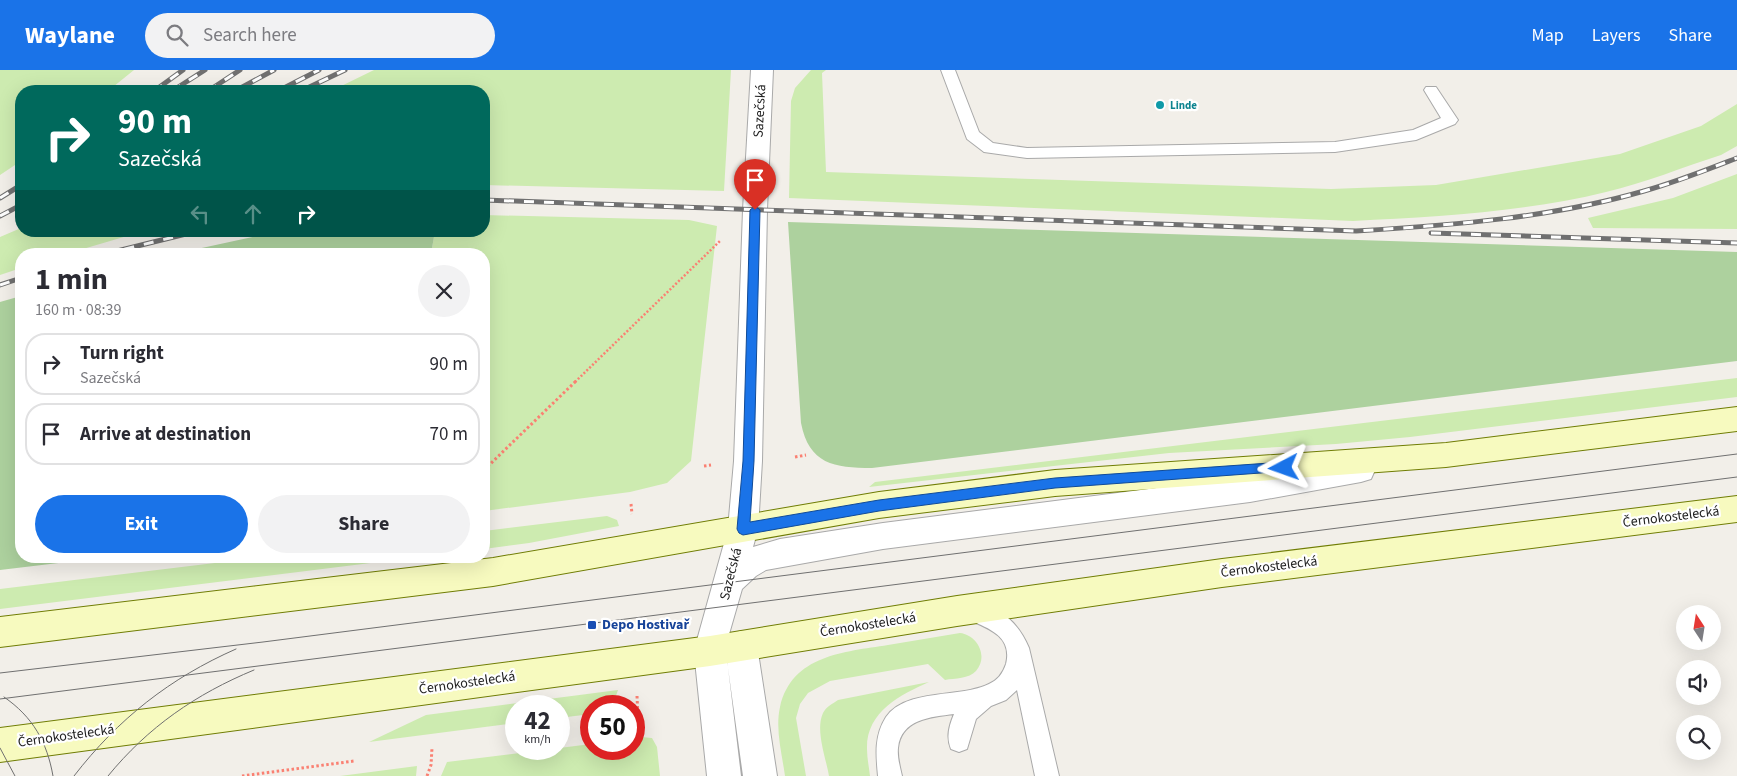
<!DOCTYPE html>
<html lang="en">
<head>
<meta charset="utf-8">
<style>
  :root { --surface:#fff; --page:#f2f2f3; --text:#2b2b33; --muted:#7c7c81; --line:#e1e1e2; --accent:#1a73e8 }
  body { margin:0; font-family:"Source Sans 3",sans-serif; background:var(--page); color:var(--text); height:100vh; display:flex; flex-direction:column; font-size:19px; white-space:nowrap }
  * { box-sizing:border-box; margin:0 }
  p { font-size:16px; color:var(--muted) }
  .icon { flex:none; width:28px; height:28px; fill:none; stroke:currentColor; stroke-width:2; stroke-linecap:round; stroke-linejoin:round }
  .map { position:relative; flex:1; overflow:hidden }
  .details { position:absolute; left:15px; top:178px; width:475px; height:315px; display:flex; flex-direction:column; background:var(--surface); border-radius:20px; box-shadow:0 5px 20px #0002 }
  .details>* { flex:none }
  .top-card { position:absolute; left:15px; top:15px; width:475px; height:152px; border-radius:20px; box-shadow:0 5px 20px #0002; background:#00695c; color:#fff; overflow:hidden }
  .needle { width:32px; rotate:348deg }
  .buttons { position:absolute; left:1676px; top:535px; display:grid; gap:10px }
  .buttons a { display:grid; place-items:center; width:45px; height:45px; border-radius:50%; background:var(--surface); box-shadow:0 5px 20px #0002; font-size:25px }
  .speed { position:absolute; left:505px; top:625px; display:flex; gap:10px; font-size:25px; font-weight:700; text-align:center }
  .speed>* { display:grid; place-content:center; width:65px; height:65px; border-radius:50%; background:var(--surface); box-shadow:0 5px 20px #0002; line-height:1 }
  .speed small { font-size:12px; font-weight:400 }
  .speed .limit { border:8px solid #d22; background:#fff; color:#111 }
  .pin { position:absolute; display:grid; place-items:center; width:42px; height:42px; color:#fff; margin:-51px -21px; border-radius:50% 50% 50% 0; rotate:-45deg; box-shadow:0 0 5px #0007 }
  .pin .icon { rotate:45deg }
  .me { position:absolute; width:55px; margin:-28px; rotate:266deg; stroke-linejoin:round; filter:drop-shadow(0 0 4px #0008) }
  .turn { display:flex; align-items:center; gap:18px; height:105px; padding:0 20px; font-size:22px }
  .turn .icon { width:65px; height:65px; stroke-width:2.5 }
  .turn b { display:block; font-size:35px; line-height:42px }
  .lanes { display:flex; align-items:center; height:48px; padding:0 20px; background:#0003; justify-content:center; gap:25px; direction:ltr }
  .lanes .off { opacity:.35 }
  .round { display:grid; place-items:center; flex:none; width:52px; height:52px; border-radius:26px; background:var(--page) }
  .headline { display:flex; align-items:center; justify-content:space-between; height:85px; padding:0 20px }
  h1 { font-size:30px; font-weight:700; line-height:38px }
  .action { display:flex; gap:10px; margin-top:auto; padding:10px 20px }
  .action a { flex:1; height:58px; border-radius:30px; background:var(--accent); color:#fff; font-size:20px; font-weight:700; line-height:58px; text-align:center }
  .action a+a { background:var(--page); color:var(--text) }
  ul { padding:0; list-style:none }
  li { display:flex; align-items:center; gap:15px; height:62px; margin:0 10px 8px; padding:0 10px; border:2px solid var(--line); border-radius:20px }
  li div { flex:1 }
  li b { display:block; font-size:19px }
  li em { font-style:normal }
  header { display:flex; align-items:center; gap:30px; box-sizing:border-box; height:70px; padding:0 25px; background:var(--accent); color:#fff }
  header strong { font-size:24px }
  nav { display:flex; gap:28px; margin-inline-start:auto; font-size:18px }
  .search { width:350px; height:45px; background:var(--page); display:flex; align-items:center; gap:12px; box-sizing:border-box; padding:0 18px; border-radius:28px; color:var(--muted); font-size:19px }
  .map>svg:first-child { display:block }
  .grass { fill:#cdebb0 }
  .forest { fill:#add19e }
  .lines { fill:none; stroke-linecap:round; stroke-linejoin:round }
  .service-casing { stroke:#a9a9a9; stroke-width:2 }
  .minor-casing { stroke:#a9a9a9; stroke-width:2 }
  .tertiary-casing { stroke:#a9a9a9; stroke-width:2 }
  .secondary-casing { stroke:#707d05; stroke-width:2 }
  .path-far1 { stroke:#fa8072; stroke-width:2.5; stroke-dasharray:2 2; stroke-linecap:butt }
  .path { stroke:#fa8072; stroke-width:3; stroke-dasharray:2.5 2.5; stroke-linecap:butt }
  .service { fill:#fff; fill-rule:evenodd }
  .minor { fill:#fff; fill-rule:evenodd }
  .tertiary { fill:#fff; fill-rule:evenodd }
  .secondary { fill:#f7fabf; fill-rule:evenodd }
  .tram { stroke:#707070; stroke-width:1 }
  .rail-casing { stroke:#707070; stroke-width:5 }
  .rail { stroke:#fff; stroke-width:3; stroke-dasharray:10; stroke-linecap:butt }
  .route { fill:#1a73e8; stroke:#114b97 }
  .culture-dot { fill:#0f9aa8; stroke:#fff; stroke-width:2 }
  .transit-dot { fill:#1a4fb4; stroke:#fff; stroke-width:2 }
  .labels { text-anchor:middle; dominant-baseline:central; stroke-width:4.5; stroke-linejoin:round; paint-order:stroke }
  .far-culture-label { font-size:11px; font-weight:bold; fill:#0d838f; stroke:#fff; text-anchor:start }
  .street-label { font-size:14px; fill:#222; stroke:#fff }
  .transit-label { font-size:14px; font-weight:bold; fill:#164399; stroke:#fff; text-anchor:start }
</style>
</head>
<body>
<header>
<strong>Waylane</strong>
<div class="search"><svg class="icon" aria-label="search" viewBox="0 0 24 24"><circle cx="10" cy="10" r="6"/><path d="M15 15l6 6"/></svg>Search here</div>
<nav><a>Map</a><a>Layers</a><a>Share</a></nav>
</header>
<div class="map">
<svg width="1737" height="706" viewBox="0 0 1737 706">
  <rect width="100%" height="100%" fill="#f2efe9"/>
  <path class="grass" d="M 0,0 L 134,0 L 108,21 L 21,21 L 21,91 L 0,105 Z
    M 374,0 L 731,0 L 724,121 L 484,115 L 484,21 L 331,21 Z
    M 811,0 L 826,0 L 822,3 L 826,102 L 1331,119 L 1436,115 L 1620,84 L 1701,56 L 1737,34 L 1737,76 L 1721,85 C 1683,97 1645,113 1606,122 C 1525,142 1436,147 1353,151 L 789,128 L 791,31 L 795,18 Z
    M 1737,104 L 1737,159 L 1593,158 L 1588,148 L 1673,128 Z
    M 484,145 L 689,150 L 717,156 L 691,391 L 667,413 L 630,422 L 484,441 L 484,184 L 431,184 L 435,161 L 484,161 Z
    M 21,158 L 21,161 L 144,161 L 66,184 L 21,184 L 21,198 L 0,205 L 0,167 Z
    M 1737,308 L 1737,327 L 1410,367 L 1336,374 L 1169,383 L 869,417 L 875,412 Z
    M 607,446 L 617,450 L 619,456 L 529,473 L 484,479 L 484,461 Z
    M 272,486 L 427,486 L 0,539 L 0,519 Z
    M 960,563 C 977,565 989,586 976,601 C 969,609 955,608 945,610 L 928,594 L 830,611 L 808,623 L 800,634 L 796,648 L 806,706 L 785,706 C 782,684 775,659 780,637 C 792,585 844,582 888,575 C 912,571 936,567 960,563 Z
    M 929,612 C 900,625 866,642 867,679 C 867,688 869,697 870,706 L 829,706 C 826,688 815,660 823,643 C 826,637 832,634 838,630 Z
    M 618,620 L 613,634 L 610,636 L 591,636 L 591,644 L 559,648 L 559,636 L 516,636 L 516,653 L 369,672 L 426,645 Z
    M 641,667 L 652,668 L 657,677 L 660,706 L 441,706 L 447,692 L 591,674 L 591,679 L 634,679 L 634,668 Z
    M 417,696 L 416,706 L 340,706 Z"/>
  <path class="forest" d="M 788,152 L 1737,182 L 1737,291 L 872,398 C 834,398 809,394 801,353 Z
    M 280,161 L 435,161 L 431,184 L 174,184 Z
    M 21,226 L 21,486 L 117,486 L 0,500 L 0,232 Z"/>
  <g class="lines">
    <g class="service-casing">
      <path id="service" d="M 941,0 L 955,0 L 979,62 L 993,73 L 1027,78 L 1335,72 L 1413,60 L 1441,48 L 1424,20 L 1426,17 L 1436,17 L 1458,50 L 1455,54 L 1416,70 L 1335,82 L 1027,88 L 984,82 L 967,69 Z
        M 974,532 C 1002,539 1018,552 1029,578 L 1059,706 L 1035,706 L 1017,620 L 1006,630 L 991,636 L 976,649 L 967,679 L 959,682 L 951,679 C 946,667 949,656 954,644 C 931,647 901,649 898,678 C 897,687 900,697 902,706 L 878,706 C 876,685 874,666 886,647 C 906,618 962,628 989,614 C 998,610 1003,603 1006,594 C 1013,566 988,558 967,549 L 963,542 L 967,535 Z"/>
    </g>
    <g class="minor-casing">
      <path id="minor" d="M 741,561 L 752,565 L 757,576 L 777,706 L 743,706 L 725,576 L 730,565 Z
        M 710,566 L 721,570 L 726,581 L 741,706 L 707,706 L 694,581 L 699,570 Z"/>
    </g>
    <g class="tertiary-casing">
      <path id="tertiary" d="M 751,0 L 773,0 L 767,140 L 762,391 L 758,459 L 753,477 L 780,469 L 883,453 L 1250,406 L 1361,388 L 1371,391 L 1375,400 L 1371,409 L 1361,412 L 1250,432 L 883,479 L 766,500 L 756,506 L 742,519 L 721,592 L 710,596 L 699,592 L 694,581 L 728,459 L 734,391 L 743,140 Z"/>
    </g>
    <g class="secondary-casing">
      <path id="secondary" d="M 1737,337 L 1737,361 L 1446,397 L 1055,426 L 879,448 L 493,516 L 0,577 L 0,547 L 493,488 L 879,422 L 1055,400 L 1446,373 Z
        M 1737,426 L 1737,452 L 1222,517 L 957,556 L 710,596 L 0,692 L 0,658 L 710,566 L 957,526 L 1222,489 Z"/>
    </g>
    <path class="path-far1" d="M 575,312 L 720,171"/>
    <path class="path" d="M 795,387 L 806,385
      M 704,396 L 711,395
      M 484,400 L 576,311
      M 631,434 L 632,444
      M 637,626 L 638,648
      M 242,706 L 354,691
      M 427,706 L 431,695 L 432,678"/>
    <use href="#service" class="service"/>
    <use href="#minor" class="minor"/>
    <use href="#tertiary" class="tertiary"/>
    <use href="#secondary" class="secondary"/>
    <path class="tram" d="M 0,603 L 263,572 L 1737,384
      M 4,627 C 33,647 47,672 53,706
      M 0,629 L 1737,407
      M 0,678 L 15,706
      M 74,706 C 118,649 170,608 236,579
      M 108,706 C 148,657 196,624 254,600"/>
    <g class="rail-casing">
      <path id="rail" d="M 154,21 L 183,0
        M 172,21 L 205,0
        M 208,21 L 240,0
        M 235,21 L 274,0
        M 278,21 L 319,0
        M 301,21 L 345,0
        M 0,128 L 21,115
        M 484,130 L 1356,161 C 1453,155 1551,148 1644,121 C 1676,112 1706,100 1737,88
        M 0,146 L 21,135
        M 1431,163 L 1737,173
        M 105,184 L 198,161
        M 0,215 L 21,208"/>
    </g>
    <use href="#rail" class="rail"/>
  </g>
  <path class="route" d="M 755,136 L 760,140 L 754,391 L 750,452 L 879,430 L 1055,408 L 1284,392 L 1288,394 L 1290,398 L 1288,401 L 1055,418 L 879,441 L 743,465 L 739,463 L 737,459 L 743,391 L 750,140 Z"/>
  <circle class="culture-dot" cx="1160" cy="35" r="5"/>
  <rect class="transit-dot" x="587" y="550" width="10" height="10" rx="2.5"/>
  <g class="labels">
    <g class="far-culture-label">
      <text x="1170" y="35">Linde</text>
    </g>
    <g class="street-label">
      <text transform="translate(760 41) rotate(-87)">Sazečská</text>
      <text transform="translate(1671 447) rotate(-7)">Černokostelecká</text>
      <text transform="translate(1269 497) rotate(-7)">Černokostelecká</text>
      <text transform="translate(731 504) rotate(-76)">Sazečská</text>
      <text transform="translate(868 555) rotate(-9)">Černokostelecká</text>
      <text transform="translate(467 613) rotate(-8)">Černokostelecká</text>
      <text transform="translate(66 666) rotate(-8)">Černokostelecká</text>
    </g>
    <g class="transit-label">
      <text x="602" y="555">Depo Hostivař</text>
    </g>
  </g>
</svg>
<div class="buttons">
<a><svg class="needle" viewBox="-14 -14 28 28"><path d="M0-13l5 13h-10z" fill="#e53935"/><path d="M0 13l5-13h-10z" fill="#7c7c81"/></svg></a>
<a><svg class="icon" aria-label="sound" viewBox="0 0 24 24"><path d="M4 9h4l5-4v14l-5-4H4zM17 9q2 3 0 6"/></svg></a>
<a><svg class="icon" aria-label="search" viewBox="0 0 24 24"><circle cx="10" cy="10" r="6"/><path d="M15 15l6 6"/></svg></a>
</div>
<div class="speed"><div>42<small>km/h</small></div><div class="limit">50</div></div>
<div class="pin" style="left:755px;top:140px;background:#d93025"><svg class="icon" aria-label="arrive" viewBox="0 0 24 24"><path d="M6 21V4h12l-3 4 3 4H6"/></svg></div>
<svg class="me" style="left:1284px;top:398px" viewBox="-20 -20 40 40"><path d="M0-17L14 15 0 8-14 15z" fill="#1a73e8" stroke="#fff" stroke-width="4"/></svg>
<div class="top-card">
<div class="turn"><svg class="icon" aria-label="right" viewBox="0 0 24 24"><path d="M7 20v-9h11M14 6l5 5-5 5"/></svg><div><b>90 m</b>Sazečská</div></div>
<div class="lanes"><svg class="icon off" aria-label="left" viewBox="0 0 24 24"><path d="M17 20v-9H6M10 6l-5 5 5 5"/></svg><svg class="icon off" aria-label="ahead" viewBox="0 0 24 24"><path d="M12 20V5M6 11l6-6 6 6"/></svg><svg class="icon" aria-label="right" viewBox="0 0 24 24"><path d="M7 20v-9h11M14 6l5 5-5 5"/></svg></div>
</div>
<section class="details">
<div class="headline"><div><h1>1 min</h1><p>160 m · 08:39</p></div><a class="round"><svg class="icon" aria-label="close" viewBox="0 0 24 24"><path d="M6 6l12 12M18 6L6 18"/></svg></a></div>
<ul>
<li><svg class="icon" aria-label="right" viewBox="0 0 24 24"><path d="M7 20v-9h11M14 6l5 5-5 5"/></svg><div><b>Turn right</b><p>Sazečská</p></div><em>90 m</em></li>
<li><svg class="icon" aria-label="arrive" viewBox="0 0 24 24"><path d="M6 21V4h12l-3 4 3 4H6"/></svg><div><b>Arrive at destination</b></div><em>70 m</em></li>
</ul>
<div class="action"><a>Exit</a><a>Share</a></div>
</section>
</div>
</body>
</html>
